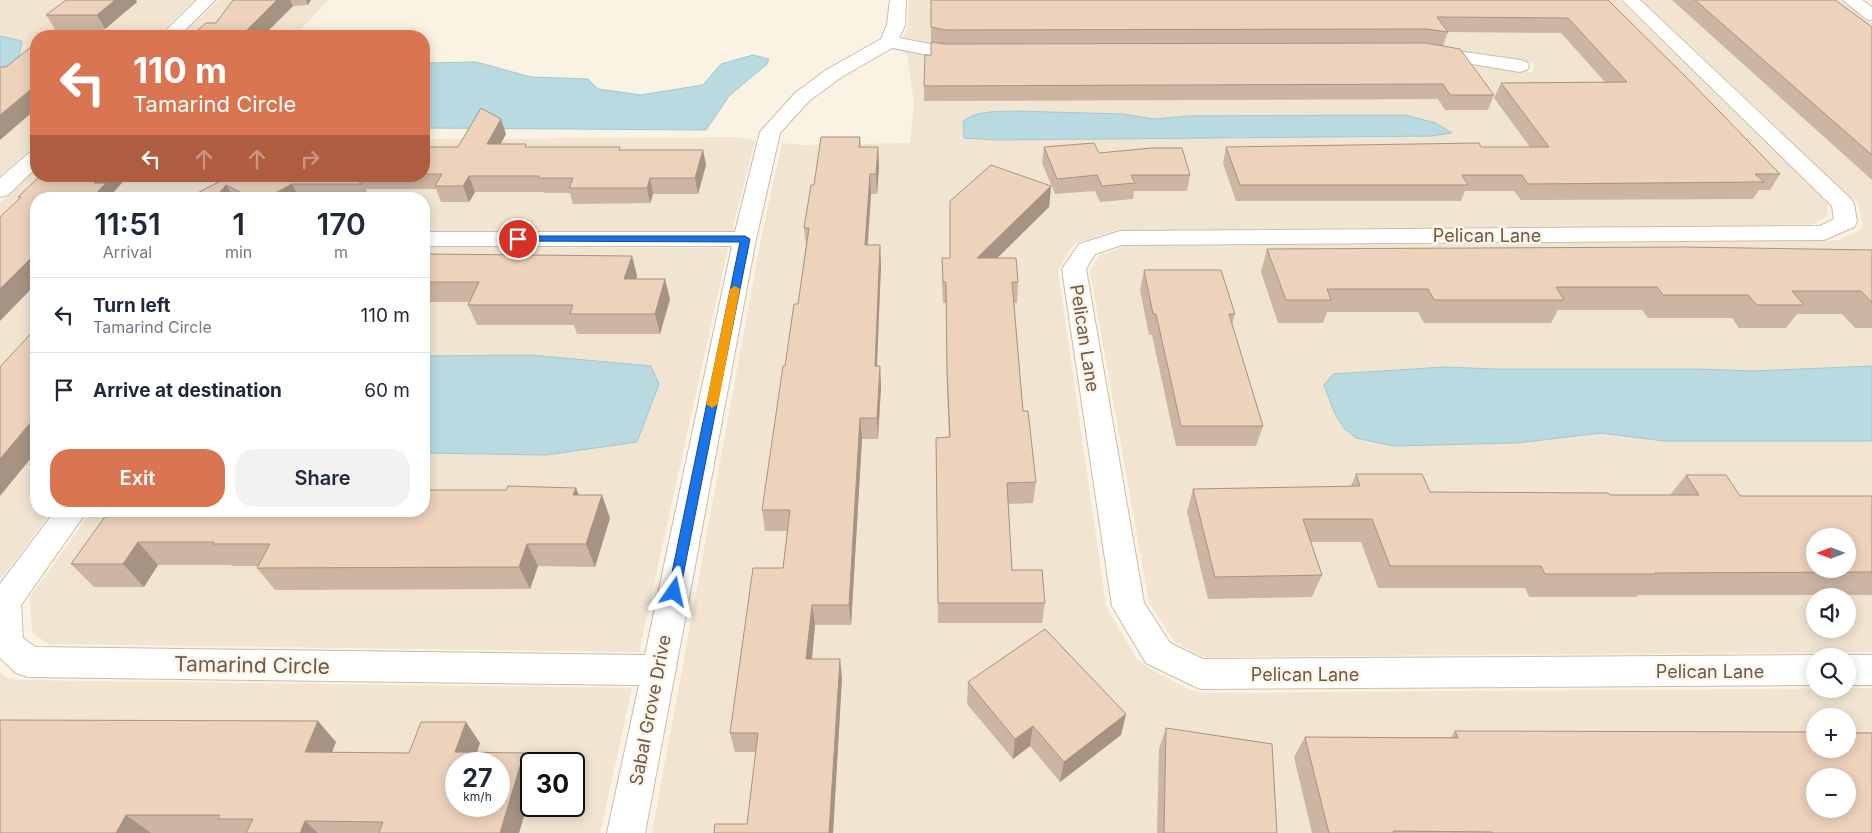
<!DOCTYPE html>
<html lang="en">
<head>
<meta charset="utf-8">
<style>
  :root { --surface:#fff; --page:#f2f2f3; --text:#1f2937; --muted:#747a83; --line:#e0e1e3; --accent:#da7551 }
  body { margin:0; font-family:Inter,sans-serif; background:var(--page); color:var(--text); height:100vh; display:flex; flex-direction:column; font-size:19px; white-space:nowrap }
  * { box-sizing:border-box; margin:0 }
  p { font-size:16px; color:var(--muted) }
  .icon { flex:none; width:28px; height:28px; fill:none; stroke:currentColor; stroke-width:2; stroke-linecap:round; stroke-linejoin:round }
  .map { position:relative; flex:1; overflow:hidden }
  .drawer { position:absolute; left:30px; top:192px; width:400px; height:325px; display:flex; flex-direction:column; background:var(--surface); border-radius:20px; box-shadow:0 2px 12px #0003 }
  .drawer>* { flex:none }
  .guide { position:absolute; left:30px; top:30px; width:400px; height:152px; border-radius:20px; box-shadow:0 2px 12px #0003; background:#da7551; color:#fff; overflow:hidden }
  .needle { width:32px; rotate:270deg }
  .fabs { position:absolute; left:1806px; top:528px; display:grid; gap:10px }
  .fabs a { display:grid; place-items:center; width:50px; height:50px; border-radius:50%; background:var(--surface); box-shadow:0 2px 12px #0003; font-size:25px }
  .speed { position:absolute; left:445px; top:752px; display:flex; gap:10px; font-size:25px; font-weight:700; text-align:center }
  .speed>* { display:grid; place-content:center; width:65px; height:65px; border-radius:50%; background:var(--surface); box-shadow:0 2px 12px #0003; line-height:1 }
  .speed small { font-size:12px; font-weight:400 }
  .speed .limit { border:2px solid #111; border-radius:8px; background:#fff; color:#111 }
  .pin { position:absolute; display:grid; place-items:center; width:42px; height:42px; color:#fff; margin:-21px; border:2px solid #fff; border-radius:50%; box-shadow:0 1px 5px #0007 }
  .me { position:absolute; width:55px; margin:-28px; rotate:11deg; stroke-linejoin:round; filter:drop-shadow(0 0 4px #0008) }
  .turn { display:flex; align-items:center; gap:18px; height:105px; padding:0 20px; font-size:22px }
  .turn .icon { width:65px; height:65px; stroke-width:2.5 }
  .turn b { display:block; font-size:35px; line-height:42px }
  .lanes { display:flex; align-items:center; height:48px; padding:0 20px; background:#0003; justify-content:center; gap:25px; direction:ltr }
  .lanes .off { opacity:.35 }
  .eta { display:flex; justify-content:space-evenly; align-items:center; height:85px; text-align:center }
  .eta b { font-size:30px; font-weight:600; line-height:35px }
  .cta { display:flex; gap:10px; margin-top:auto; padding:10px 20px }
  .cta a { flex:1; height:58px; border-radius:20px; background:var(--accent); color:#fff; font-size:20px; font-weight:600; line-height:58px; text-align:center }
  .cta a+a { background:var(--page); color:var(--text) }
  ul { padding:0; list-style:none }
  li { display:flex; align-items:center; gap:15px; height:75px; padding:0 20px; border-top:1px solid var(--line) }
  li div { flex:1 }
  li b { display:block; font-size:19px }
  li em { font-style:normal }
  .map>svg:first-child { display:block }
  .residential { fill:#f1e4d1; fill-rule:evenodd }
  .water { fill:#b9dae1; stroke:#a0c8d2 }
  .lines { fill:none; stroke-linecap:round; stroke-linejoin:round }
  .minor-casing { stroke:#ccbcad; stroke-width:2 }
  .minor { fill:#fff; fill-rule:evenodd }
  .wall { fill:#ccb5a2 }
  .shaded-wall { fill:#a69384 }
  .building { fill:#edd2bc; stroke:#a69384; fill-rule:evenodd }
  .route { fill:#1a73e8; stroke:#114b97 }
  .slow { fill:#f59e0b }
  .labels { text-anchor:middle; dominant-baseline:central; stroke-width:5; stroke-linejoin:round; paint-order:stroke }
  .street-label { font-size:18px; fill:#6f594b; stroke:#fdf6e8 }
  .near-street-label { font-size:21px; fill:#6f594b; stroke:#fdf6e8 }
</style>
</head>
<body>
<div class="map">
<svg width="1872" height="833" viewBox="0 0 1872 833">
  <rect width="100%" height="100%" fill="#faf2e2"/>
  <path class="residential" d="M 0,0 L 195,0 L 156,36 L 36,36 L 36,144 L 0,176 L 0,81 L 22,42 L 0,36 Z
    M 219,0 L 328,0 L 295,36 L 180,36 Z
    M 909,0 L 1619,0 L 1827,202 L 1828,216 L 1811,225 L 1118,230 L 1078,242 L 1072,246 L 1058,270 L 1106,606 L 1137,659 L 1147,667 L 1190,690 L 1205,693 L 1872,688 L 1872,833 L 652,833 L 761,239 L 782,143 L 802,145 L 910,143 L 914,103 L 907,55 L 897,49 L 946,57 L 1423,56 L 1533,73 L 1534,63 L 1418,46 L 948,47 L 903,39 L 908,25 ZM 1015,111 L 1122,114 L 1155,119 L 1187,116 L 1280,116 L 1267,138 L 998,140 L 964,137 L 963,123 L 968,117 L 995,112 ZM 1815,716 L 1848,716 L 1848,749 L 1815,749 ZM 1815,776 L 1848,776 L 1848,809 L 1815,809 Z
    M 1642,0 L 1840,0 L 1872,23 L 1872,366 L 1752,371 L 1697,369 L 1494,369 L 1444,367 L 1333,374 L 1324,385 L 1393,446 L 1517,443 L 1601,433 L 1664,441 L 1872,441 L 1872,652 L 1204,657 L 1175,642 L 1149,603 L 1090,271 L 1100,255 L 1126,246 L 1832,241 L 1839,240 L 1861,229 L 1863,226 L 1858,204 ZM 1815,536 L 1848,536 L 1848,569 L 1815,569 ZM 1815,596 L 1848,596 L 1848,629 L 1815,629 Z
    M 734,137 L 755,140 L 732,231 L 424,231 L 424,199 L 36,199 L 36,511 L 52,511 L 0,580 L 0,203 L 36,169 L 36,176 L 424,176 L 424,139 Z
    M 424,247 L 728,248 L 639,652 L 48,644 L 32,632 L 30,597 L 92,511 L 424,511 L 424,453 L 546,455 L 637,442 L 651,366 L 530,355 L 424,356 Z
    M 0,672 L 5,677 L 16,680 L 632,688 L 600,833 L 0,833 ZM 456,764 L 499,764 L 499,806 L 456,806 ZM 531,764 L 574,764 L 574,806 L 531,806 Z"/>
  <path class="water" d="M 0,36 L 22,41 L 16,69 L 0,81 Z
    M 753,55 L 769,59 L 767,64 L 729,96 L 706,130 L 424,128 L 424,63 L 476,62 L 531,77 L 588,79 L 598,89 L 641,95 L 703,85 L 721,64 Z
    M 1015,111 L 1122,114 L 1155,119 L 1187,116 L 1405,115 L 1436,123 L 1452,133 L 1431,136 L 998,140 L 964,138 L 963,122 C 975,110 998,112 1015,111 Z
    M 530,355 L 651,366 L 659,384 L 637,442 L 546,455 L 424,453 L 424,356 Z
    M 1872,366 L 1872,441 L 1664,441 L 1601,433 L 1517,443 L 1393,446 L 1356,438 L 1344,428 L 1335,414 L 1324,385 L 1333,374 L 1444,367 L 1494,369 L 1697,369 L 1752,371 Z"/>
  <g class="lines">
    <g class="minor-casing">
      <path id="minor" d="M 197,0 L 215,0 L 179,36 L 160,36 Z
        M 890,0 L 906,0 L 905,25 L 899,38 L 946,47 L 973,48 L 976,52 L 973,56 C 948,62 918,52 892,48 L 840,78 L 809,101 L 780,133 L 756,239 L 645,833 L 607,833 L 639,685 L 28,677 L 16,673 L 0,658 L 0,584 L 55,511 L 87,511 L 21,605 L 23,638 L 35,647 L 645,655 L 732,246 L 424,246 L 424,232 L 735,232 L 760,132 L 795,93 L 826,70 L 881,39 L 887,25 Z
        M 1622,0 L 1640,0 L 1851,199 L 1854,204 L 1857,222 L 1854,227 L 1824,240 L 1122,245 L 1095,254 L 1086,269 L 1144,603 L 1170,643 L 1203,659 L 1815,655 L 1819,656 L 1815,656 L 1815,685 L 1200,689 L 1146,663 L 1112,606 L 1062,269 L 1079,244 L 1120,231 L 1820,226 L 1834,219 L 1832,206 Z
        M 1843,0 L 1862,0 L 1872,7 L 1872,20 L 1866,19 Z
        M 1430,47 L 1520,60 L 1527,62 L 1529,66 L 1527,70 L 1520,72 L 1424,56 L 1421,52 L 1424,48 Z
        M 36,151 L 36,168 L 8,195 L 0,197 L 0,178 L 29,153 Z
        M 1848,655 L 1872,655 L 1872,685 L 1848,685 L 1848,656 L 1844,656 Z"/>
    </g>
    <use href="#minor" class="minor"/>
  </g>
  <path class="wall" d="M 233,0 L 311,0 L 308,5 L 293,6 L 263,36 L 191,36 L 216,23 Z
    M 931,0 L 1608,0 L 1780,174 L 1770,190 L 1759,190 L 1753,199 L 1521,200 L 1514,191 L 1465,191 L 1461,201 L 1236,201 L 1223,163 L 1226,147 L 1530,147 L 1494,98 L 1501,83 L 1605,82 L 1561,33 L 1448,32 L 1443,46 L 1494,95 L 1488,110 L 1445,110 L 1438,99 L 924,101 L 924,86 L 931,55 Z
    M 1672,0 L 1835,0 L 1872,27 L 1872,180 Z
    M 137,2 L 105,29 L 55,29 L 46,15 Z
    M 506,134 L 500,144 L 527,147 L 621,150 L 703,150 L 706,165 L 698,194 L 653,194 L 650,203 L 573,204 L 570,193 L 544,193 L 543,192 L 475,192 L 469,202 L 441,202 L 436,189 L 366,189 L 370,199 L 186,199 L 230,176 L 350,177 L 349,176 L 424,176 L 424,147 L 458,147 Z
    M 860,137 L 861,147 L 878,147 L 879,167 L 877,194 L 871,194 L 868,245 L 880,245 L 881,265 L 877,366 L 880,366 L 881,386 L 878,439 L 862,439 L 851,625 L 815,625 L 812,659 L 842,678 L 833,833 L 714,833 L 747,824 L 756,752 L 735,752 L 730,733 L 783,568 L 787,531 L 765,531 L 762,510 L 785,366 L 798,304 L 806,246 L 804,228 L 814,185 Z
    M 1044,147 L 1099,153 L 1190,175 L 1187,191 L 1134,191 L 1133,199 L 1100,202 L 1095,191 L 1055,194 L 1042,163 Z
    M 1051,186 L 1049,207 L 997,258 L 1018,282 L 1017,303 L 1014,303 L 1023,411 L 1036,482 L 1033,503 L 1008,504 L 1012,570 L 1045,603 L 1042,623 L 938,623 L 936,438 L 949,438 L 947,391 L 946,303 L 943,303 L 942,279 L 950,258 L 950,201 Z
    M 1267,249 L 1872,250 L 1872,328 L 1855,328 L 1842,314 L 1797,314 L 1786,328 L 1739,328 L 1732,318 L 1648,318 L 1642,310 L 1558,310 L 1551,323 L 1424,323 L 1418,312 L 1327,312 L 1323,323 L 1278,323 L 1261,272 Z
    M 424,254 L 632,256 L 637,276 L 636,279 L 670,299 L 660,334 L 577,334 L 574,325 L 477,325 L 468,305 L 470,302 L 426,302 L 424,306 Z
    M 1144,270 L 1235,314 L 1232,325 L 1263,426 L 1256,446 L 1176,446 L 1152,335 L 1149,335 L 1140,290 Z
    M 1356,474 L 1430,492 L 1610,495 L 1670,495 L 1686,475 L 1740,496 L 1872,496 L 1872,595 L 1638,595 L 1637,597 L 1529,597 L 1525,588 L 1378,588 L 1361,542 L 1311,542 L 1322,575 L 1312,597 L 1208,599 L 1187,512 L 1193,489 L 1351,486 Z
    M 576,488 L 579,495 L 610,518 L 595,567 L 538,566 L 530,589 L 275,590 L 257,568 L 258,566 L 232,566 L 231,565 L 158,565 L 144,587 L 94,587 L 71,564 L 109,511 L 506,490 Z
    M 968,682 L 1126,714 L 1121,735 L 1060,782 L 1030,746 L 1013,759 L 967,704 Z
    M 1166,728 L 1277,833 L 1157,833 L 1159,749 Z
    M 1455,731 L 1872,833 L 1312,833 L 1294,757 L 1305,737 L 1451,737 Z
    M 336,742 L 332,752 L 409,753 L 480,743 L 477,753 L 524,753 L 531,765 L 531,792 L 519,833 L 0,833 Z"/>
  <path class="shaded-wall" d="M 115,0 L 136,0 L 137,2 L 105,29 L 97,15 Z
    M 277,0 L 290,0 L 293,6 L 263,36 L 241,36 Z
    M 306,0 L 311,0 L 308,5 Z
    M 104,30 L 107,36 L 96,36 Z
    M 36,85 L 36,109 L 0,140 L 0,115 Z
    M 501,119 L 506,134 L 492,160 L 487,144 Z
    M 878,147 L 879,167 L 877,194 L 876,174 Z
    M 703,150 L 706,165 L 698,194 L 695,178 Z
    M 870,174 L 871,194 L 866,265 L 865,245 Z
    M 101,176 L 128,176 L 113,193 L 117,199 L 91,199 L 94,183 Z
    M 469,176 L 475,192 L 469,202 L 463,186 Z
    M 650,178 L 653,194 L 650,203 L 647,188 Z
    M 292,184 L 300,199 L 264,199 Z
    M 226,185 L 234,199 L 214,199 Z
    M 1051,186 L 1049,207 L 976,279 L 977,258 Z
    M 880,245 L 881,265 L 876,386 L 875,366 Z
    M 36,253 L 36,284 L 0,321 L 0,289 Z
    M 632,256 L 637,276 L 630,299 L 624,279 Z
    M 665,279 L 670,299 L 660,334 L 655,314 Z
    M 424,298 L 426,302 L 424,306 Z
    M 880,366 L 881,386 L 878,439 L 877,418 Z
    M 36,416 L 36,452 L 0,496 L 0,459 Z
    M 860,418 L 862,439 L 851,625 L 849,605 Z
    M 576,488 L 585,511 L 573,495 Z
    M 602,495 L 610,518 L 595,567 L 586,544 Z
    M 138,542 L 158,565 L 144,587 L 123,564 Z
    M 527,544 L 538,566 L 530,589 L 519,567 Z
    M 812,605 L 815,625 L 810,678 L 806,659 Z
    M 840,659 L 842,678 L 833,833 L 829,833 Z
    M 1126,714 L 1121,735 L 1060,782 L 1064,762 Z
    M 318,721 L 336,742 L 324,772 L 305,752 Z
    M 466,722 L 480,743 L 473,764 L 455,752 Z
    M 1033,726 L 1030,746 L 1013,759 L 1015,739 Z
    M 524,753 L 531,765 L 531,792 L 519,833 L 500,833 Z
    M 126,815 L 151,833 L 116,833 Z
    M 305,821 L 318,833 L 300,833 Z"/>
  <path class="building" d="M 66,0 L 115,0 L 97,15 L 46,15 Z
    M 233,0 L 277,0 L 241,36 L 191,36 L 206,23 L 216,23 Z
    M 931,0 L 1608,0 L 1688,79 L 1780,174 L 1755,174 L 1764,182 L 1528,184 L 1522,175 L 1462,175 L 1468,185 L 1240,185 L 1226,147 L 1479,143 L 1481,147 L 1549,147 L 1501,83 L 1627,82 L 1568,18 L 1437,17 L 1448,32 L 1426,29 L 946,30 L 931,27 Z
    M 1695,0 L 1835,0 L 1872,27 L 1872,155 Z
    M 54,30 L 104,30 L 96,36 L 45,36 Z
    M 931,42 L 946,44 L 1426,43 L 1460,49 L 1494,95 L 1450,95 L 1443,84 L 924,86 L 925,55 L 931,55 Z
    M 36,43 L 36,85 L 0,115 L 0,67 L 6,67 Z
    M 481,108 L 501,119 L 487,144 L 526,144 L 525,147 L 620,147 L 619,150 L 703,150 L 695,178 L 650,178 L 647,188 L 569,188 L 573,178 L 538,178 L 539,176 L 469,176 L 463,186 L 435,186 L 442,174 L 424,174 L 424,147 L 458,147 Z
    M 821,137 L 860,137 L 859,147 L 878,147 L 876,174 L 870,174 L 865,245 L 880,245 L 875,366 L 880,366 L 877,418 L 860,418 L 849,605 L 812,605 L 806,659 L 840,659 L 829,833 L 714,833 L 715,824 L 747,824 L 758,733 L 730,733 L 753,568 L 783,568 L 790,510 L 762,510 L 783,366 L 785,366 L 794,304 L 798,304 L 809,228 L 804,228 L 811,185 L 814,185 Z
    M 1094,143 L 1099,153 L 1152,148 L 1182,148 L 1190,175 L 1131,175 L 1135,183 L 1102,186 L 1097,175 L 1057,179 L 1044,147 Z
    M 991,165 L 1051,186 L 977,258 L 1016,258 L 1018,282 L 1012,282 L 1023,411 L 1028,411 L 1036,482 L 1007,483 L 1012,570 L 1042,570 L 1045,603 L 938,603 L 936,438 L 950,437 L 947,370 L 946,282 L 943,282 L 942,258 L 950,258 L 950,201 Z
    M 40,176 L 101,176 L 94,183 L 106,183 L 91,199 L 36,199 L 36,253 L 0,289 L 0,217 L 21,197 L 18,197 Z
    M 230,176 L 347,176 L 363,184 L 292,184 L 264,199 L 254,199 L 226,185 L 214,199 L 186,199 Z
    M 1683,247 L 1872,250 L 1872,303 L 1861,291 L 1792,291 L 1804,305 L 1757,305 L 1748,295 L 1663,295 L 1657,287 L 1556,287 L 1564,300 L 1434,300 L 1428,289 L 1327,289 L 1331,300 L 1286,300 L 1267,249 Z
    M 424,254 L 632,256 L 624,279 L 665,279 L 655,314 L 570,314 L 573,305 L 468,305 L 479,282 L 424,282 Z
    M 1144,270 L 1221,270 L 1235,314 L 1229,314 L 1263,426 L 1181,426 L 1156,314 L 1153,314 Z
    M 36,328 L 36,416 L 0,459 L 0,367 Z
    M 1356,474 L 1422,474 L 1430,492 L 1608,493 L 1610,495 L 1699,495 L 1686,475 L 1726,475 L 1740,496 L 1872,496 L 1872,572 L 1655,573 L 1656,574 L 1545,574 L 1541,566 L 1390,566 L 1372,519 L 1303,519 L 1322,575 L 1215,577 L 1193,489 L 1360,486 ZM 1815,536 L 1848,536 L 1848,569 L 1815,569 Z
    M 508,486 L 576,488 L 573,495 L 602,495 L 586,544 L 527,544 L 519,567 L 257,568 L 270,544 L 213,544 L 214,542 L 138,542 L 123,564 L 71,564 L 109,511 L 424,511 L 424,490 L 506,490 Z
    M 1045,629 L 1126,714 L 1064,762 L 1033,726 L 1015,739 L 968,682 Z
    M 0,720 L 318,721 L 305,752 L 409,753 L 421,722 L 466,722 L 455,752 L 524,753 L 500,833 L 379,833 L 383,822 L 305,821 L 300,833 L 246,833 L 253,819 L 218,819 L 220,815 L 126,815 L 116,833 L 0,833 ZM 456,764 L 499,764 L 499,806 L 456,806 Z
    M 1166,728 L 1272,744 L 1277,833 L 1164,833 Z
    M 1455,731 L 1815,732 L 1815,749 L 1848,749 L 1848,733 L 1872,733 L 1872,833 L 1492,833 L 1492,832 L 1393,831 L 1394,833 L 1329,833 L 1305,737 L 1458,738 ZM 1815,776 L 1848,776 L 1848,809 L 1815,809 Z"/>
  <path class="route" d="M 518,236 L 745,236 L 750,239 L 679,596 L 674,598 L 669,596 L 668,592 L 740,242 L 515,241 L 515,237 Z"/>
  <path class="slow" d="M 735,286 L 740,289 L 718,404 L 712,408 L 706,404 L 730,289 Z"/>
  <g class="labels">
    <g class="street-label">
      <text x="1487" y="235">Pelican Lane</text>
      <text transform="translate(1085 338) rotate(81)">Pelican Lane</text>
      <text x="1710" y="671">Pelican Lane</text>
      <text x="1305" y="674">Pelican Lane</text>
      <text transform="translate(650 710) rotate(-79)">Sabal Grove Drive</text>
    </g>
    <g class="near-street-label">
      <text transform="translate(252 665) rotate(1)">Tamarind Circle</text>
    </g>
  </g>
</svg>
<div class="fabs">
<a><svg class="needle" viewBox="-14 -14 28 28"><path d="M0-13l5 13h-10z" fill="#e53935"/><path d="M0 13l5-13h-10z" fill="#747a83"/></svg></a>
<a><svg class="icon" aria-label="sound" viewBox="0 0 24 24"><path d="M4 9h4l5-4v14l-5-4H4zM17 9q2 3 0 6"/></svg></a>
<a><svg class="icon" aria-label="search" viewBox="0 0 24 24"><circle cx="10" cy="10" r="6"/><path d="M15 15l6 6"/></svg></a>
<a>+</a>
<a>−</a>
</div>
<div class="speed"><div>27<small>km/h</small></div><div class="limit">30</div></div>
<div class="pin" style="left:518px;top:239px;background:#d93025"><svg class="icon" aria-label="arrive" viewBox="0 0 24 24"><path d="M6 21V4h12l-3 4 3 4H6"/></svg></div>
<svg class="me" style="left:674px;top:592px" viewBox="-20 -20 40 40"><path d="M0-17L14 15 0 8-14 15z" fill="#1a73e8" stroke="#fff" stroke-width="4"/></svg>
<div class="guide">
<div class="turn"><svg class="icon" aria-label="left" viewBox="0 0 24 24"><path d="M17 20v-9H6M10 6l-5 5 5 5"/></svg><div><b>110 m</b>Tamarind Circle</div></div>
<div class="lanes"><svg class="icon" aria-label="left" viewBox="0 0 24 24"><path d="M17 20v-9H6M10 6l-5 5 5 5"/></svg><svg class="icon off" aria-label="ahead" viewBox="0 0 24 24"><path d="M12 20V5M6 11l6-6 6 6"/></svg><svg class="icon off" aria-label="ahead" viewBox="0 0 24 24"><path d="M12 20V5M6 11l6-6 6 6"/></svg><svg class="icon off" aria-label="right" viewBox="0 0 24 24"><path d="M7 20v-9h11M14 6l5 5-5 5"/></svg></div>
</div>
<section class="drawer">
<div class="eta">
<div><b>11:51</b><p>Arrival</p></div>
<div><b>1</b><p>min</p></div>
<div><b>170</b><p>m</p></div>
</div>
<ul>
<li><svg class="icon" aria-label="left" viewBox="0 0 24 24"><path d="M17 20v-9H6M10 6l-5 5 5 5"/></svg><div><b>Turn left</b><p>Tamarind Circle</p></div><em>110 m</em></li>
<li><svg class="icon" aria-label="arrive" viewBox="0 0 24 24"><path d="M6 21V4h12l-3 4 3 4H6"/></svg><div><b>Arrive at destination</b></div><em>60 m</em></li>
</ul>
<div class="cta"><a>Exit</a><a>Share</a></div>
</section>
</div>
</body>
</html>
